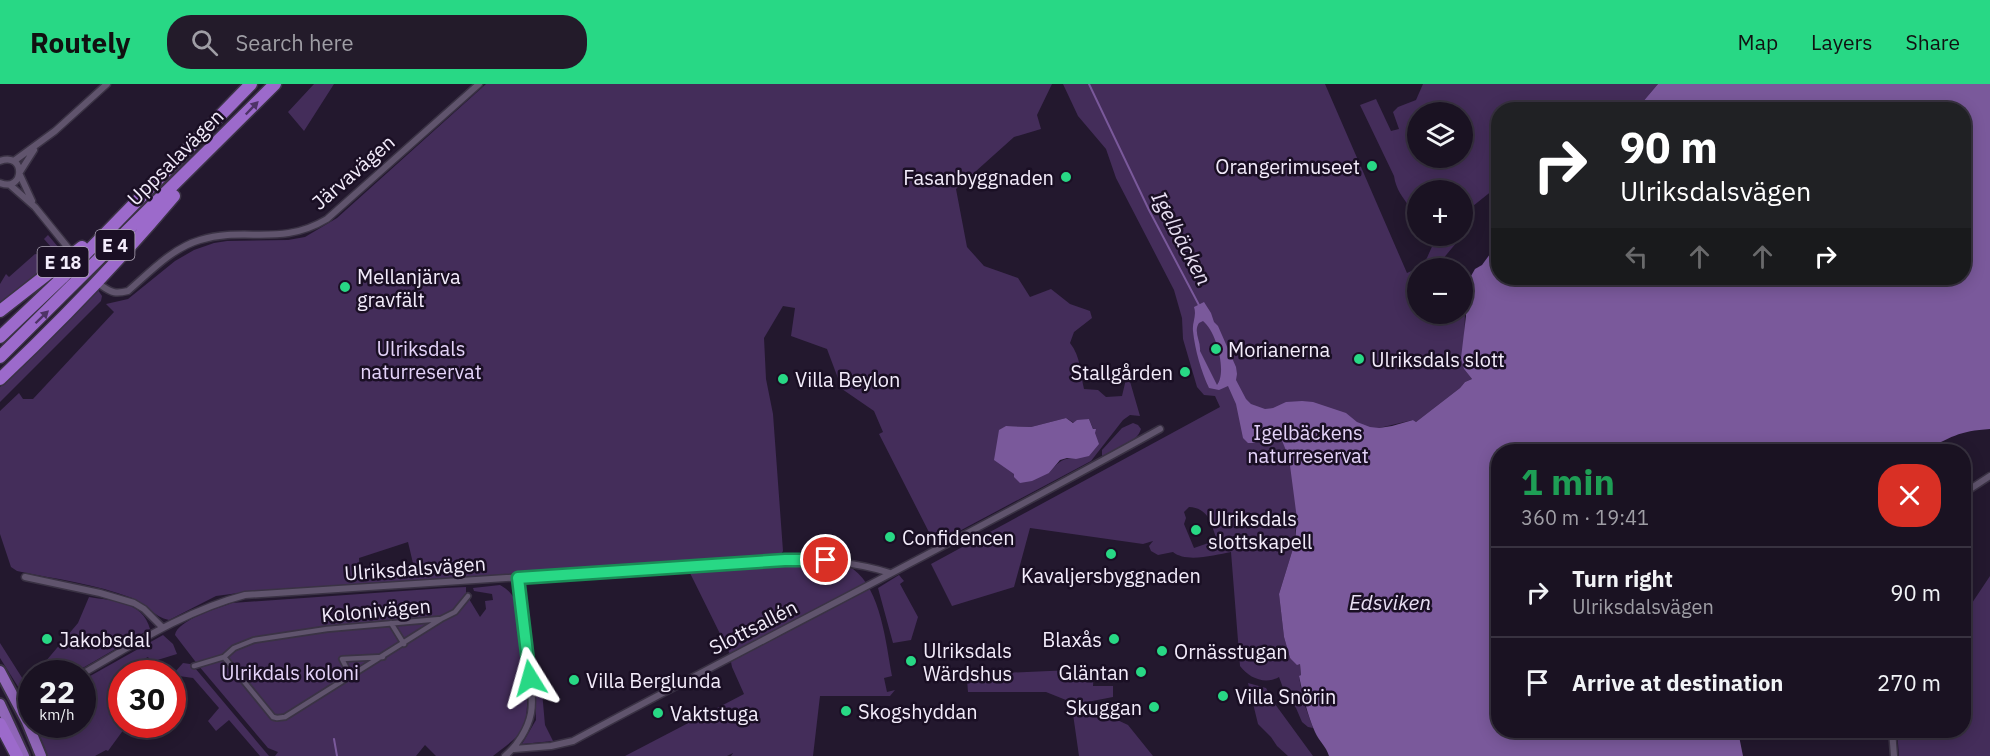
<!DOCTYPE html>
<html lang="en">
<head>
<meta charset="utf-8">
<style>
  :root { --surface:#1a1222; --page:#231b2a; --text:#f1f3f6; --muted:#9f9ea5; --line:#383240; --accent:#28d885 }
  body { margin:0; font-family:"IBM Plex Sans",sans-serif; background:var(--page); color:var(--text); height:100vh; display:flex; flex-direction:column; font-size:22px; white-space:nowrap }
  * { box-sizing:border-box; margin:0 }
  p { font-size:20px; color:var(--muted) }
  .icon { flex:none; width:33px; height:33px; fill:none; stroke:currentColor; stroke-width:2; stroke-linecap:round; stroke-linejoin:round }
  .map { position:relative; flex:1; overflow:hidden }
  .sheet { position:absolute; left:1491px; top:360px; width:480px; height:294px; display:flex; flex-direction:column; background:var(--surface); border-radius:24px; box-shadow:0 3px 15px #0003,0 0 0 2px var(--line) }
  .sheet>* { flex:none }
  .banner { position:absolute; left:1491px; top:18px; width:480px; height:183px; border-radius:24px; box-shadow:0 3px 15px #0003,0 0 0 2px var(--line); background:#202124; color:#fff; overflow:hidden }
  .buttons { position:absolute; left:1407px; top:18px; display:grid; gap:12px }
  .buttons a { display:grid; place-items:center; width:66px; height:66px; border-radius:50%; background:var(--surface); box-shadow:0 3px 15px #0003,0 0 0 2px var(--line); font-size:30px }
  .speed { position:absolute; left:18px; top:576px; display:flex; gap:12px; font-size:30px; font-weight:700; text-align:center }
  .speed>* { display:grid; place-content:center; width:78px; height:78px; border-radius:50%; background:var(--surface); box-shadow:0 3px 15px #0003,0 0 0 2px var(--line); line-height:1 }
  .speed small { font-size:15px; font-weight:400 }
  .speed .limit { border:9px solid #d22; background:#fff; color:#111 }
  .pin { position:absolute; display:grid; place-items:center; width:51px; height:51px; color:#fff; margin:-26px; border:3px solid #fff; border-radius:50%; box-shadow:0 2px 6px #0007 }
  .me { position:absolute; width:66px; margin:-33px; rotate:352deg; stroke-linejoin:round; filter:drop-shadow(0 0 4px #0008) }
  .turn { display:flex; align-items:center; gap:21px; height:126px; padding:0 30px; font-size:27px }
  .turn .icon { width:78px; height:78px; stroke-width:2.5 }
  .turn b { display:block; font-size:42px; line-height:51px }
  .lanes { display:flex; align-items:center; height:57px; padding:0 30px; background:#0003; justify-content:center; gap:30px; direction:ltr }
  .lanes .off { opacity:.35 }
  .round { display:grid; place-items:center; flex:none; width:63px; height:63px; border-radius:24px; background:var(--page) }
  .overview { display:flex; align-items:center; justify-content:space-between; height:102px; padding:0 30px }
  h1 { font-size:36px; font-weight:700; line-height:45px; color:#1e9e55 }
  ul { padding:0; list-style:none }
  li { display:flex; align-items:center; gap:18px; height:90px; padding:0 30px; border-top:2px solid var(--line) }
  li div { flex:1 }
  li b { display:block; font-size:22px }
  li em { font-style:normal }
  header { display:flex; align-items:center; gap:36px; box-sizing:border-box; height:84px; padding:0 30px; background:var(--accent); color:#111 }
  header strong { font-size:28px }
  nav { display:flex; gap:33px; margin-inline-start:auto; font-size:21px }
  .search { width:420px; height:54px; background:var(--page); display:flex; align-items:center; gap:15px; box-sizing:border-box; padding:0 21px; border-radius:24px; color:var(--muted); font-size:22px }
  .map>svg:first-child { display:block }
  .green { fill:#442d5a; fill-rule:evenodd }
  .water { fill:#7a599b; fill-rule:evenodd }
  .lines { fill:none; stroke-linecap:round; stroke-linejoin:round }
  .stream { stroke:#7a599b; stroke-width:2 }
  .pedestrian-casing { stroke:#3a3244; stroke-width:8 }
  .minor-casing { stroke:#3a3244; stroke-width:9 }
  .trunk-casing { stroke:#3a3244; stroke-width:14 }
  .motorway-casing { stroke:#3a3244; stroke-width:15 }
  .pedestrian { stroke:#60546d; stroke-width:4.5 }
  .minor { stroke:#60546d; stroke-width:6 }
  .trunk { stroke:#9066b8; stroke-width:10 }
  .motorway { stroke:#9c6acb; stroke-width:12 }
  .oneway { fill:#4e3367 }
  .route-casing { stroke:#1a8c56; stroke-width:15 }
  .route { stroke:#28d885; stroke-width:10 }
  .poi-dot { fill:#28d885; stroke:#1a0f24; stroke-width:2 }
  .labels { text-anchor:middle; dominant-baseline:central; stroke-width:5; stroke-linejoin:round; paint-order:stroke }
  .shield { fill:#1a0f24; stroke:#b2aaba; stroke-width:1.5 }
  .shield-label { font-size:18px; font-weight:bold; fill:#f3ecfb }
  .street-label { font-size:20px; fill:#f3ecfb; stroke:#1a0f24 }
  .poi-label { font-size:20px; fill:#f3ecfb; stroke:#1a0f24; text-anchor:start }
  .park-label { font-size:20px; fill:#e4d3f9; stroke:#1a0f24 }
  .water-label { font-size:21px; font-style:italic; fill:#e9e0f4; stroke:#1a0f24 }
</style>
</head>
<body>
<header>
<strong>Routely</strong>
<div class="search"><svg class="icon" aria-label="search" viewBox="0 0 24 24"><circle cx="10" cy="10" r="6"/><path d="M15 15l6 6"/></svg>Search here</div>
<nav><a>Map</a><a>Layers</a><a>Share</a></nav>
</header>
<div class="map">
<svg width="1990" height="672" viewBox="0 0 1990 672">
  <rect width="100%" height="100%" fill="#23182e"/>
  <path class="green" d="M 314,0 L 334,0 L 304,47 L 288,28 Z
    M 486,0 L 1052,0 L 1037,31 L 1041,45 L 1014,53 L 956,105 L 967,163 L 984,182 L 1018,194 L 1030,213 L 1051,205 L 1070,220 L 1090,227 L 1092,234 L 1074,248 L 1070,259 C 1081,273 1080,288 1084,305 L 1098,306 L 1106,313 L 1122,312 L 1126,295 L 1129,294 L 1140,332 L 1130,331 L 1123,336 L 1091,377 L 935,460 L 879,350 L 883,348 L 874,327 L 842,305 L 827,265 L 791,252 L 795,224 L 783,222 L 764,254 L 766,295 L 773,330 L 783,467 L 779,473 L 246,508 L 216,512 L 169,536 C 154,533 146,520 132,514 C 96,500 55,495 17,487 L 11,483 L 0,450 L 0,327 L 19,309 L 23,315 L 33,315 L 114,228 L 106,220 L 128,215 L 175,177 L 194,166 L 214,159 L 227,157 L 288,156 L 305,153 L 337,134 ZM 1066,334 L 1074,339 L 1089,335 L 1095,349 L 1076,375 C 1062,373 1058,379 1049,389 L 1014,390 L 1006,342 L 1031,343 ZM 408,458 L 416,492 L 360,495 L 359,474 Z
    M 1063,0 L 1325,0 L 1407,189 C 1429,180 1424,177 1435,157 L 1428,152 L 1462,152 L 1442,176 L 1451,184 L 1418,184 L 1418,230 L 1462,230 L 1463,195 L 1471,204 L 1465,224 L 1464,285 L 1472,295 L 1465,298 L 1460,304 L 1416,338 L 1413,336 L 1379,344 L 1296,430 L 1295,458 L 1279,510 L 1284,553 L 1290,574 L 1300,579 L 1301,591 L 1299,593 L 1304,619 L 1313,644 L 1308,643 L 1302,638 L 1296,624 L 1286,612 L 1279,593 C 1265,601 1249,594 1240,582 L 1231,468 C 1215,471 1186,479 1173,468 L 1158,471 L 1151,467 L 1149,462 L 1153,457 L 1143,460 L 1030,444 L 1014,503 L 952,522 L 931,480 L 1220,323 L 1215,312 L 1204,311 L 1197,303 L 1183,255 L 1182,234 L 1174,206 L 1116,94 L 1106,65 L 1078,32 ZM 1189,423 C 1209,424 1211,440 1217,456 L 1194,464 L 1184,440 L 1186,434 L 1184,428 Z
    M 1423,0 L 1658,0 L 1641,20 L 1641,25 L 1498,26 L 1498,102 L 1463,130 L 1462,106 L 1418,106 L 1417,143 C 1414,137 1413,130 1410,124 C 1403,113 1396,106 1394,92 L 1360,21 L 1376,15 L 1391,47 L 1399,45 L 1393,28 L 1398,23 L 1416,16 ZM 1418,28 L 1462,28 L 1462,74 L 1418,74 Z
    M 48,151 L 64,170 L 0,219 L 0,200 L 6,190 L 9,193 L 35,170 L 42,171 L 51,163 L 44,155 Z
    M 98,206 L 102,212 L 101,217 L 0,318 L 0,303 Z
    M 1133,339 L 1138,341 L 1141,345 C 1137,359 1114,367 1102,372 L 1102,366 L 1122,344 Z
    M 826,479 C 834,480 846,480 853,485 C 881,505 886,560 892,592 L 884,594 L 887,608 L 895,606 L 890,612 L 820,612 L 813,672 L 731,672 L 733,669 L 727,672 L 625,672 L 744,610 L 732,583 L 729,568 L 690,489 L 783,480 Z
    M 899,491 L 904,497 L 900,500 L 918,533 L 911,556 L 893,559 L 878,504 Z
    M 1990,492 L 1990,672 L 1899,672 L 1897,647 L 1964,646 L 1964,524 L 1972,519 Z
    M 500,501 C 507,505 512,509 515,517 C 523,536 533,627 523,644 C 519,654 501,665 493,672 L 436,672 L 425,661 L 416,672 L 275,672 L 278,668 L 268,664 L 198,581 L 175,551 C 177,536 219,524 232,519 L 445,504 L 466,503 L 466,510 L 480,533 L 486,525 L 485,517 L 493,516 L 492,510 L 474,507 L 473,504 Z
    M 89,513 C 113,517 143,517 150,545 L 74,589 L 35,590 L 78,539 Z
    M 163,551 L 173,560 L 177,570 L 151,578 L 148,573 L 124,585 L 126,589 L 122,590 L 122,640 L 127,641 L 108,667 L 106,666 L 95,672 L 47,672 L 36,641 L 82,640 L 83,596 Z
    M 0,559 L 26,600 L 31,594 L 31,611 L 22,609 L 0,574 Z
    M 183,579 L 190,580 L 195,584 L 269,672 L 260,672 L 229,636 L 216,647 L 208,637 L 219,624 L 193,594 L 179,592 L 175,588 Z
    M 540,585 L 545,641 L 553,657 L 522,660 L 536,636 L 534,586 Z
    M 1094,585 L 1093,602 L 1113,602 L 1113,613 L 1082,619 L 1066,616 L 1046,608 L 968,608 L 967,595 L 979,590 Z
    M 1248,599 L 1266,604 L 1275,620 L 1313,672 L 1288,672 L 1277,662 L 1271,653 L 1258,640 Z
    M 1072,623 L 1094,625 L 1128,641 L 1153,672 L 1079,672 Z"/>
  <path class="water" d="M 1658,0 L 1990,0 L 1990,345 C 1959,347 1950,353 1923,368 L 1498,368 L 1498,646 L 1738,647 L 1743,672 L 1329,672 C 1326,662 1319,657 1315,648 C 1307,630 1303,611 1299,592 L 1301,591 L 1300,580 L 1297,581 L 1290,574 L 1284,553 L 1279,510 L 1295,458 L 1297,435 L 1294,412 L 1289,374 L 1281,354 L 1277,350 L 1266,347 L 1260,351 L 1255,359 L 1248,359 L 1243,354 L 1236,320 L 1228,302 L 1219,306 L 1209,304 C 1201,287 1195,266 1193,247 C 1192,238 1197,232 1194,223 L 1204,218 L 1211,229 L 1214,238 L 1218,242 L 1236,283 L 1237,290 L 1236,296 L 1246,315 L 1251,320 L 1265,325 L 1273,324 L 1286,318 L 1302,317 L 1313,318 L 1346,329 L 1357,338 L 1370,343 L 1379,344 L 1392,342 L 1413,336 L 1416,338 L 1460,304 L 1465,298 L 1472,295 L 1464,285 L 1461,274 L 1466,232 L 1465,224 L 1471,204 L 1471,192 L 1475,185 L 1482,181 L 1490,170 L 1498,165 L 1498,194 L 1964,194 L 1964,26 L 1641,25 L 1641,20 ZM 1203,237 C 1217,248 1227,289 1217,301 L 1200,267 C 1201,257 1193,248 1199,239 Z
    M 1066,334 L 1073,339 L 1077,336 L 1089,335 L 1093,345 L 1096,345 L 1095,349 L 1099,360 L 1089,372 L 1076,375 L 1067,374 L 1060,376 L 1049,389 L 1032,397 L 1020,399 L 1014,393 L 1014,390 L 994,376 L 999,346 L 1006,342 L 1031,343 Z"/>
  <g class="lines">
    <path class="stream" d="M 1089,0 L 1149,126 L 1200,223
      M 334,655 L 337,672"/>
    <g class="pedestrian-casing">
      <path id="pedestrian" d="M 441,535 L 455,528 L 468,512
        M 391,539 L 404,560
        M 194,582 L 224,573 L 234,564 L 254,556 L 327,545 L 441,535 L 285,633 L 277,634 L 273,633 L 224,573
        M 351,593 L 342,575 L 383,573"/>
    </g>
    <g class="minor-casing">
      <path id="minor" d="M 0,77 C 26,67 25,109 0,99
        M 14,77 L 55,47 L 107,0
        M 20,88 L 34,66
        M 20,91 L 32,117
        M 10,101 L 35,123 L 69,165
        M 102,202 C 112,209 116,210 128,207 C 149,189 172,164 200,156 C 246,142 280,163 327,135 L 479,0
        M 1964,409 L 1990,392
        M 25,493 L 100,509 L 134,519 L 144,525 L 163,544
        M 82,590 C 134,560 187,526 245,511 L 785,476 C 821,476 856,478 890,489
        M 20,626 L 32,619
        M 1892,646 L 1894,672
        M 514,665 L 551,662 L 573,657 C 768,552 966,453 1160,345
        M 505,672 C 517,662 528,645 531,629 C 534,612 529,594 527,578 C 523,550 520,522 518,494"/>
    </g>
    <g class="trunk-casing">
      <path id="trunk" d="M 0,587 L 27,638 L 41,672
        M 0,620 L 24,672"/>
    </g>
    <g class="motorway-casing">
      <path id="motorway" d="M 0,227 L 82,163
        M 0,253 L 62,194 L 251,0
        M 0,273 L 275,0
        M 0,295 C 61,237 120,176 174,112
        M 0,640 L 17,672"/>
    </g>
    <use href="#pedestrian" class="pedestrian"/>
    <use href="#minor" class="minor"/>
    <use href="#trunk" class="trunk"/>
    <use href="#motorway" class="motorway"/>
  </g>
  <defs><path id="oneway-solid" d="M-6-.8H1V-3.2L6.5 0L1 3.2V.8H-6Z" transform="scale(1.5)"/></defs>
  <g class="oneway">
    <use href="#oneway-solid" transform="translate(252 24) rotate(-46)"/>
    <use href="#oneway-solid" transform="translate(42 233) rotate(-44)"/>
  </g>
  <g class="lines">
    <g class="route-casing">
      <path id="route" d="M 530,594 L 518,494 L 785,476 L 826,476"/>
    </g>
    <use href="#route" class="route"/>
  </g>
  <g class="poi-dot">
    <circle cx="1372" cy="82" r="6"/>
    <circle cx="1066" cy="93" r="6"/>
    <circle cx="345" cy="203" r="6"/>
    <circle cx="1216" cy="265" r="6"/>
    <circle cx="1359" cy="275" r="6"/>
    <circle cx="1185" cy="288" r="6"/>
    <circle cx="783" cy="295" r="6"/>
    <circle cx="1196" cy="446" r="6"/>
    <circle cx="890" cy="453" r="6"/>
    <circle cx="1111" cy="470" r="6"/>
    <circle cx="47" cy="555" r="6"/>
    <circle cx="1114" cy="555" r="6"/>
    <circle cx="1162" cy="567" r="6"/>
    <circle cx="911" cy="577" r="6"/>
    <circle cx="1141" cy="588" r="6"/>
    <circle cx="574" cy="596" r="6"/>
    <circle cx="1223" cy="612" r="6"/>
    <circle cx="1154" cy="623" r="6"/>
    <circle cx="846" cy="627" r="6"/>
    <circle cx="658" cy="629" r="6"/>
  </g>
  <g class="labels">
    <g class="shield">
      <rect x="95.5" y="146" width="39" height="30" rx="4.5"/>
      <rect x="37.5" y="163" width="51" height="30" rx="4.5"/>
    </g>
    <g class="shield-label">
      <text x="115" y="161">E 4</text>
      <text x="63" y="178">E 18</text>
    </g>
    <g class="street-label">
      <text transform="translate(175 73) rotate(-45)">Uppsalavägen</text>
      <text transform="translate(353 88) rotate(-41)">Järvavägen</text>
      <text transform="translate(415 484) rotate(-4)">Ulriksdalsvägen</text>
      <text transform="translate(376 526) rotate(-5)">Kolonivägen</text>
      <text transform="translate(753 543) rotate(-27)">Slottsallén</text>
    </g>
    <g class="poi-label">
      <text x="1360" y="82" text-anchor="end">Orangerimuseet</text>
      <text x="1054" y="93" text-anchor="end">Fasanbyggnaden</text>
      <text x="357" y="192">Mellanjärva<tspan x="357" dy="23">gravfält</tspan></text>
      <text x="1228" y="265">Morianerna</text>
      <text x="1371" y="275">Ulriksdals slott</text>
      <text x="1173" y="288" text-anchor="end">Stallgården</text>
      <text x="795" y="295">Villa Beylon</text>
      <text x="1208" y="434">Ulriksdals<tspan x="1208" dy="23">slottskapell</tspan></text>
      <text x="902" y="453">Confidencen</text>
      <text x="1111" y="491" text-anchor="middle">Kavaljersbyggnaden</text>
      <text x="59" y="555">Jakobsdal</text>
      <text x="1102" y="555" text-anchor="end">Blaxås</text>
      <text x="923" y="566">Ulriksdals<tspan x="923" dy="23">Wärdshus</tspan></text>
      <text x="1174" y="567">Ornässtugan</text>
      <text x="1129" y="588" text-anchor="end">Gläntan</text>
      <text x="586" y="596">Villa Berglunda</text>
      <text x="1235" y="612">Villa Snörin</text>
      <text x="1142" y="623" text-anchor="end">Skuggan</text>
      <text x="858" y="627">Skogshyddan</text>
      <text x="670" y="629">Vaktstuga</text>
    </g>
    <g class="park-label">
      <text x="421" y="264">Ulriksdals<tspan x="421" dy="23">naturreservat</tspan></text>
      <text x="1308" y="348">Igelbäckens<tspan x="1308" dy="23">naturreservat</tspan></text>
      <text x="290" y="588">Ulrikdals koloni</text>
    </g>
    <g class="water-label">
      <text transform="translate(1182 154) rotate(62)">Igelbäcken</text>
      <text x="1390" y="518">Edsviken</text>
    </g>
  </g>
</svg>
<div class="buttons">
<a><svg class="icon" aria-label="layers" viewBox="0 0 24 24"><path d="M12 4l9 5-9 5-9-5zM3 14l9 5 9-5"/></svg></a>
<a>+</a>
<a>−</a>
</div>
<div class="speed"><div>22<small>km/h</small></div><div class="limit">30</div></div>
<div class="pin" style="left:826px;top:476px;background:#d93025"><svg class="icon" aria-label="arrive" viewBox="0 0 24 24"><path d="M6 21V4h12l-3 4 3 4H6"/></svg></div>
<svg class="me" style="left:530px;top:594px" viewBox="-20 -20 40 40"><path d="M0-17L14 15 0 8-14 15z" fill="#28d885" stroke="#fff" stroke-width="4"/></svg>
<div class="banner">
<div class="turn"><svg class="icon" aria-label="right" viewBox="0 0 24 24"><path d="M7 20v-9h11M14 6l5 5-5 5"/></svg><div><b>90 m</b>Ulriksdalsvägen</div></div>
<div class="lanes"><svg class="icon off" aria-label="left" viewBox="0 0 24 24"><path d="M17 20v-9H6M10 6l-5 5 5 5"/></svg><svg class="icon off" aria-label="ahead" viewBox="0 0 24 24"><path d="M12 20V5M6 11l6-6 6 6"/></svg><svg class="icon off" aria-label="ahead" viewBox="0 0 24 24"><path d="M12 20V5M6 11l6-6 6 6"/></svg><svg class="icon" aria-label="right" viewBox="0 0 24 24"><path d="M7 20v-9h11M14 6l5 5-5 5"/></svg></div>
</div>
<section class="sheet">
<div class="overview"><div><h1>1 min</h1><p>360 m · 19:41</p></div><a class="round" style="background:#d93025;color:#fff"><svg class="icon" aria-label="close" viewBox="0 0 24 24"><path d="M6 6l12 12M18 6L6 18"/></svg></a></div>
<ul>
<li><svg class="icon" aria-label="right" viewBox="0 0 24 24"><path d="M7 20v-9h11M14 6l5 5-5 5"/></svg><div><b>Turn right</b><p>Ulriksdalsvägen</p></div><em>90 m</em></li>
<li><svg class="icon" aria-label="arrive" viewBox="0 0 24 24"><path d="M6 21V4h12l-3 4 3 4H6"/></svg><div><b>Arrive at destination</b></div><em>270 m</em></li>
</ul>
</section>
</div>
</body>
</html>
